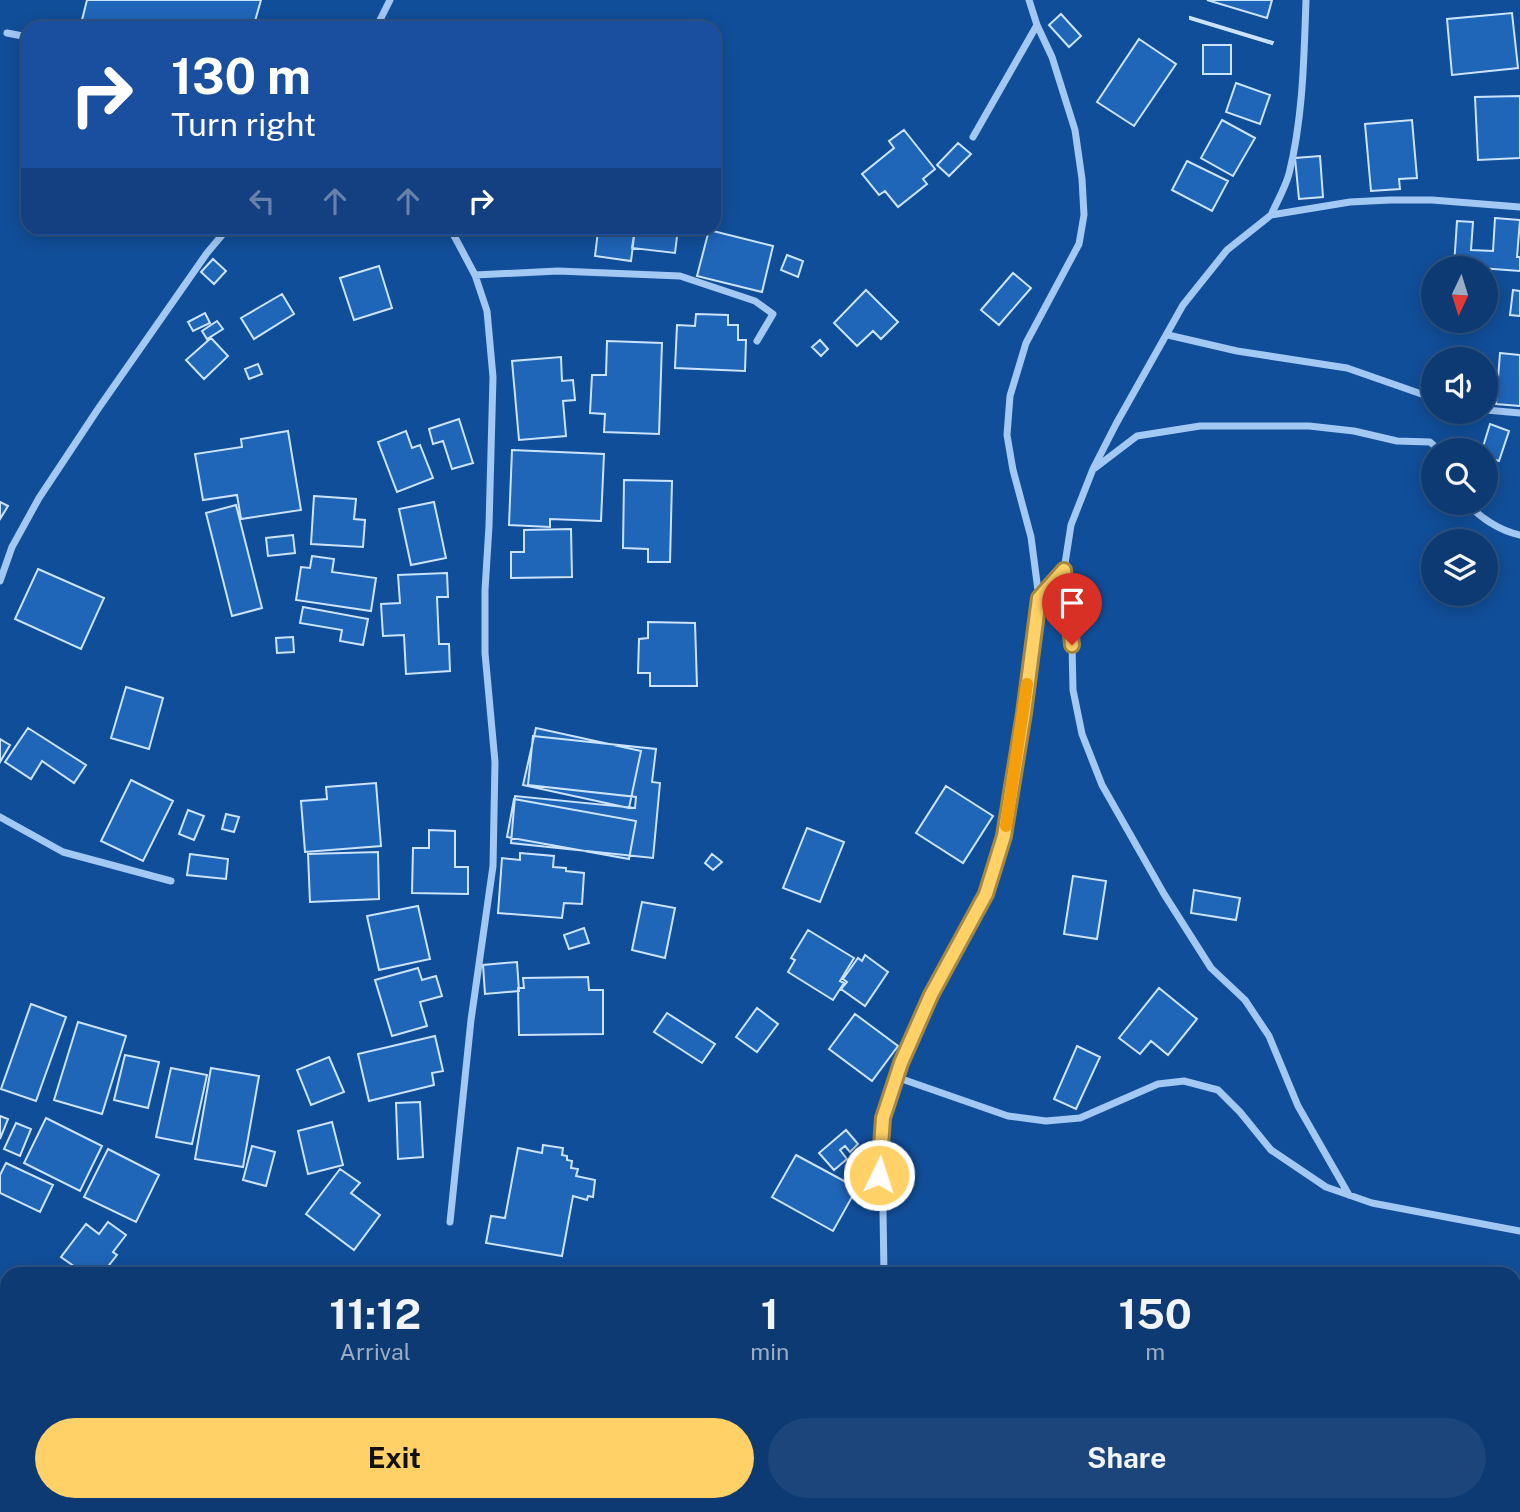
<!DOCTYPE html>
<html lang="en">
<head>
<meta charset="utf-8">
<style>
  :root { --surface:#0d3a73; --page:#1b457b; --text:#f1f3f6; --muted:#9aadc4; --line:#2d5485; --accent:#ffd166 }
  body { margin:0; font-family:"Public Sans",sans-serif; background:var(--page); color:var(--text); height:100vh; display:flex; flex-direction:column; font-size:26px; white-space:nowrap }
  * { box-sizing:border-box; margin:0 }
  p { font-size:23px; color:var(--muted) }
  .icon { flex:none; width:38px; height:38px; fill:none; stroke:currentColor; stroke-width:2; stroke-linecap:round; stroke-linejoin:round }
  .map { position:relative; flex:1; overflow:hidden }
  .details { position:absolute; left:0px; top:1267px; width:1521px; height:245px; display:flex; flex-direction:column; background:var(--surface); border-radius:21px 21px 0 0; box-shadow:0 4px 18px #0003,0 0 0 2px var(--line) }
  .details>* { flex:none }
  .hud { position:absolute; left:21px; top:21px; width:700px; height:214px; border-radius:21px; box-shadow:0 4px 18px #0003,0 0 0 2px var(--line); background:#1a4fa0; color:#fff; overflow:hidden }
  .needle { width:46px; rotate:184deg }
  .tools { position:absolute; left:1421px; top:256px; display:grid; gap:14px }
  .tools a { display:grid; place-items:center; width:77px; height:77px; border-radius:50%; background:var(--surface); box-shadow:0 4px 18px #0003,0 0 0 2px var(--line); font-size:35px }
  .pin { position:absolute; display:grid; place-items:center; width:60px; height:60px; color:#fff; margin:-72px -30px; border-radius:50% 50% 50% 0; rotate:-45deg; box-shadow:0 0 7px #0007 }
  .pin .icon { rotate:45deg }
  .me { position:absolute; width:77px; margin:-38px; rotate:4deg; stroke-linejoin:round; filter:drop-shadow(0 0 5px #0008) }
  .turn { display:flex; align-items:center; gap:24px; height:147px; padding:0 35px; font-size:32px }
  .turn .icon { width:91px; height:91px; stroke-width:2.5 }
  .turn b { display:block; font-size:49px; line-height:60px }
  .lanes { display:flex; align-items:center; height:66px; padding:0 35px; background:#0003; justify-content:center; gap:35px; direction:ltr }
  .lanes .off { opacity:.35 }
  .eta { display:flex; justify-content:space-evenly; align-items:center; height:119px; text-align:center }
  .eta b { font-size:42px; font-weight:700; line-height:49px }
  .cta { display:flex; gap:14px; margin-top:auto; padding:14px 35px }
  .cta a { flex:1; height:80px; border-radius:42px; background:var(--accent); color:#111; font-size:28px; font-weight:700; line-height:80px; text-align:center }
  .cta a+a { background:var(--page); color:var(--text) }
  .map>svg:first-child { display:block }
  .building { fill:#1f65b8; stroke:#cbe3fe; stroke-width:2 }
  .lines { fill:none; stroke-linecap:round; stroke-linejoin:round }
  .minor { stroke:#a3c8f4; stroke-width:7 }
  .route-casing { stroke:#a68842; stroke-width:18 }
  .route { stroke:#ffd166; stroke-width:12 }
  .slow { stroke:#f59e0b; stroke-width:12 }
</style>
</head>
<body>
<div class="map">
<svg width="1520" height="1512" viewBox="0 0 1520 1512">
  <rect width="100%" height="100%" fill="#114e99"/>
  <path class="building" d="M 87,0 L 261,0 L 253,28 L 80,28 Z
    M 1207,0 L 1272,0 L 1267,18 Z
    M 1512,13 L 1518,68 L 1452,75 L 1447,19 Z
    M 1061,14 L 1081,36 L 1069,47 L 1049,25 Z
    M 1190,17 L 1273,42 L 1272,44 L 1190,19 Z
    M 1190,17 L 1273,42 L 1272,44 Z
    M 1139,39 L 1176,64 L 1134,126 L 1097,102 Z
    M 1203,45 L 1231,45 L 1231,74 L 1203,74 Z
    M 1236,83 L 1270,95 L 1260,124 L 1226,112 Z
    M 1520,96 L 1520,158 L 1478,160 L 1475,97 Z
    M 1222,120 L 1255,138 L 1233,176 L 1201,158 Z
    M 1412,120 L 1417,178 L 1399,179 L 1400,189 L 1371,191 L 1365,124 Z
    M 904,130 L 935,169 L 923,179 L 927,184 L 898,207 L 885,191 L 879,195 L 862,174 L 894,148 L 889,141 Z
    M 958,143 L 971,154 L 949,176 L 937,165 Z
    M 1320,156 L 1323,197 L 1299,199 L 1295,158 Z
    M 1187,161 L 1228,181 L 1212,211 L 1172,190 Z
    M 1495,218 L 1520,220 L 1517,257 L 1520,257 L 1520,271 L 1454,266 L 1457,221 L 1473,222 L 1471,250 L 1493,251 Z
    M 269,228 L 290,228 L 273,235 Z
    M 617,228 L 635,229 L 631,261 L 595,256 L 598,231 L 616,233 Z
    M 635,228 L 678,228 L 675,253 L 632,248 Z
    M 709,230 L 773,246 L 762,292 L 697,276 Z
    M 787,255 L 803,261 L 798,277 L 781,270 Z
    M 213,259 L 226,271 L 214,284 L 201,272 Z
    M 379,266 L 392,308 L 354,320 L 340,278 Z
    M 1013,273 L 1031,288 L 999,325 L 981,310 Z
    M 866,290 L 898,322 L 881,339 L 873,331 L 857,346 L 834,323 Z
    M 1513,290 L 1520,291 L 1520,316 L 1510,315 Z
    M 282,294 L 294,314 L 254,339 L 241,318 Z
    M 205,313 L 210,323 L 193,331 L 188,322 Z
    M 696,314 L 728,315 L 728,325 L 738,325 L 738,340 L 746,340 L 745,371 L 675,368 L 677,325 L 695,326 Z
    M 217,321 L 223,329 L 207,339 L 202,331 Z
    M 211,338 L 228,356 L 204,379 L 186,360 Z
    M 820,340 L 828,349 L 821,356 L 812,347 Z
    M 607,341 L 662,343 L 659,434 L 604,432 L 605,414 L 590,413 L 592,375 L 606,375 Z
    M 1500,353 L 1520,355 L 1520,406 L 1496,404 Z
    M 561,357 L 562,381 L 573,380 L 575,400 L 563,401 L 566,436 L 519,440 L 512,361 Z
    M 258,364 L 262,374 L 249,379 L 245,369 Z
    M 459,419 L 473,463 L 452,469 L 443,441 L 433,444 L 429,429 Z
    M 1490,424 L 1509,431 L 1499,461 L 1486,457 L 1486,450 L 1482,450 Z
    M 288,431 L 301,510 L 241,519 L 237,495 L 203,500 L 195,454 L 242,447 L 241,439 Z
    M 406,431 L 412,448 L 420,445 L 433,478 L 397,492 L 378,442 Z
    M 512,450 L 604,454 L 601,521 L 550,519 L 550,527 L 509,525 Z
    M 624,480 L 672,481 L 670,562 L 648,562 L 648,549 L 623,548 Z
    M 314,496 L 356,499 L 354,519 L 365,520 L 363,547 L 311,544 Z
    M 0,502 L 8,506 L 0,519 Z
    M 434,502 L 446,558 L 411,565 L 399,509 Z
    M 236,505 L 262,608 L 232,616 L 206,513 Z
    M 571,529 L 572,577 L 511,578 L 511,552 L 524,552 L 524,530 Z
    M 293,535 L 295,553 L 268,556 L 266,538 Z
    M 312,556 L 334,559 L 332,572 L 376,578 L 371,611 L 296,600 L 301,567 L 310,568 Z
    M 38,569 L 104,598 L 81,649 L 15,619 Z
    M 447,573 L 448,597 L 437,597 L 439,644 L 449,644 L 450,671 L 406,674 L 404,635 L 383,636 L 381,604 L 400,603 L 398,575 Z
    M 303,607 L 368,619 L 363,645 L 340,641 L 342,630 L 300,623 Z
    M 648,622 L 695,623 L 697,686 L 650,686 L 650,673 L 638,673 L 639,639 L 648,638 Z
    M 293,637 L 294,652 L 277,653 L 276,638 Z
    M 126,687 L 163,698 L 149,749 L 111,738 Z
    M 28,728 L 86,765 L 74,783 L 42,761 L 31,779 L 5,762 Z
    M 536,728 L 641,751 L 629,808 L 523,785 Z
    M 533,736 L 656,749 L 652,782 L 660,783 L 653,858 L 511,843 L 515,796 L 635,808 L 636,797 L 528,785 Z
    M 0,739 L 10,745 L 0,762 Z
    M 131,780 L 173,801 L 143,861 L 101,841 Z
    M 376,783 L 381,846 L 305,852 L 301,801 L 327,799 L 326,787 Z
    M 946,786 L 993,816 L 963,863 L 916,833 Z
    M 514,799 L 636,821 L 629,859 L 507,837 Z
    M 188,810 L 204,816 L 194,840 L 179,834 Z
    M 226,814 L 239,817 L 234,832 L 222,829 Z
    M 807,828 L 844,842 L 820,902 L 783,888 Z
    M 429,830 L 455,831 L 455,867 L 468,867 L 468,894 L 412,893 L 413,848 L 429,848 Z
    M 378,852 L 379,899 L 310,902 L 308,854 Z
    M 520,853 L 554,856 L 553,867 L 566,868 L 566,871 L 584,873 L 582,904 L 564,903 L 562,918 L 498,913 L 502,858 L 520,860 Z
    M 190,854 L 228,859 L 226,879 L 187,875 Z
    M 712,854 L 722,862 L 713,870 L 705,863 Z
    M 1073,876 L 1106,881 L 1097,939 L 1064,934 Z
    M 1194,890 L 1240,898 L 1236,920 L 1191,913 Z
    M 642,902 L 675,908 L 665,958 L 632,950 Z
    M 418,906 L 430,959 L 379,970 L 367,916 Z
    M 584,928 L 589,943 L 569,949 L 564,935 Z
    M 808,930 L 854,958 L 840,981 L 844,983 L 833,1000 L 788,972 L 795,960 L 791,958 Z
    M 865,955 L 888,972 L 865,1006 L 841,989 L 847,982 L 843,979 L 858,958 L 862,961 Z
    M 517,962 L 519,991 L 485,994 L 483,965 Z
    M 418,968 L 422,980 L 436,976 L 442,996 L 420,1002 L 427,1026 L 392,1036 L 375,980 Z
    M 588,977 L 589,990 L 603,990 L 603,1034 L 519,1035 L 518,988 L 524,988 L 523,978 Z
    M 1159,988 L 1197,1019 L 1168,1055 L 1151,1041 L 1140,1054 L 1119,1038 Z
    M 31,1004 L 66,1017 L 36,1101 L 1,1089 Z
    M 757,1008 L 778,1024 L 757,1052 L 736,1037 Z
    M 667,1013 L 715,1044 L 702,1063 L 654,1032 Z
    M 855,1014 L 898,1046 L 872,1081 L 829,1049 Z
    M 78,1022 L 126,1036 L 102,1114 L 54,1100 Z
    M 435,1036 L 443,1071 L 432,1073 L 434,1085 L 369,1101 L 358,1054 Z
    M 1077,1046 L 1100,1057 L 1076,1109 L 1054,1099 Z
    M 125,1055 L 159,1062 L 148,1108 L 114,1100 Z
    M 329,1057 L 344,1092 L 311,1105 L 297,1070 Z
    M 171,1068 L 207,1075 L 192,1144 L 156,1137 Z
    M 211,1068 L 259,1076 L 243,1167 L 195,1159 Z
    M 420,1102 L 423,1157 L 398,1159 L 396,1103 Z
    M 0,1116 L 8,1119 L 0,1139 Z
    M 46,1118 L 102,1146 L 80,1191 L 24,1163 Z
    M 332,1122 L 343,1165 L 308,1174 L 298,1131 Z
    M 16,1123 L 31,1129 L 20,1156 L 4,1149 Z
    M 846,1130 L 858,1144 L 850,1152 L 845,1146 L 840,1150 L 847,1159 L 834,1170 L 819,1153 Z
    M 543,1145 L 563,1148 L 562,1155 L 567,1156 L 567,1160 L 572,1161 L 571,1168 L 578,1169 L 576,1176 L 595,1180 L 593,1197 L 588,1196 L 587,1200 L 573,1196 L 562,1256 L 486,1243 L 491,1216 L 505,1218 L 518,1148 L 542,1153 Z
    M 252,1146 L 275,1152 L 266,1186 L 243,1180 Z
    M 108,1149 L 159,1175 L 136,1222 L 84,1197 Z
    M 796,1155 L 857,1188 L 833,1231 L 772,1197 Z
    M 6,1163 L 53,1185 L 40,1212 L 0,1193 L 0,1175 Z
    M 340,1169 L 360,1183 L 351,1193 L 380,1215 L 354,1250 L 306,1214 Z
    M 108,1222 L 126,1235 L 113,1252 L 117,1255 L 102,1274 L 85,1274 L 61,1257 L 86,1224 L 99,1234 Z
    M 0,1435 L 7,1437 L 5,1484 L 0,1483 Z
    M 951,1505 L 1004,1505 L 1002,1512 L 948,1512 Z
    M 1012,1505 L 1061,1505 L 1059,1512 L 1010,1512 Z
    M 757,1509 L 787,1510 L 787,1512 L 757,1512 Z"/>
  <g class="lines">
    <path class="minor" d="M 1029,0 L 1037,25 L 1052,57 L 1075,130 L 1082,179 L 1084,215 L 1079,244 L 1026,343 L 1010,396 L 1007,435 L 1013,470 L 1031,537 L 1039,598
      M 376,28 L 390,0
      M 7,33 L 28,37
      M 973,137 L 1037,25
      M 1271,215 C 1277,202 1285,188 1289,174 C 1303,118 1304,58 1306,0
      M 450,228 L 475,275 L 487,311 L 493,377 L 489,526 L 485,590 L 485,653 L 495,762 L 493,866 L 471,1020 L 450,1222
      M 475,275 L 558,271 L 680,276 L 755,301 L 773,314 L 757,341
      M 1168,335 L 1237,351 L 1347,368 L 1433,398
      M 1486,410 L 1520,413
      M 1095,468 L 1137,436 L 1200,426 L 1309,426 L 1354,431 L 1397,441 L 1430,442 L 1439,450
      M 1467,502 C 1479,518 1501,531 1520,535
      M 1064,570 L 1072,645 L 1073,690 L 1082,734 L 1102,785 L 1164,894 L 1211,968 L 1245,1000 L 1269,1036 L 1298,1106 L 1349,1195
      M 0,581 L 12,547 L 39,498 L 98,409 L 207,253 L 228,228
      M 0,817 L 63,852 L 171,881
      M 896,1077 L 1008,1116 L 1046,1121 L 1080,1118 L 1158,1084 L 1184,1081 L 1218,1090 L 1240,1112 L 1271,1150 L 1326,1187 L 1372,1203 L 1520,1231
      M 884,1274 L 883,1210 L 879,1175 L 883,1118 L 901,1063 L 931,995 L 986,894 L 1004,836 L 1024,713 L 1039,598 L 1064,570 L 1071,525 L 1093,469 L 1116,424 L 1183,305 L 1227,250 L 1271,215 L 1350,202 L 1390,200 L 1432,200 L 1520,207
      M 1514,1367 L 1520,1366
      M 1514,1389 L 1520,1396
      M 1092,1505 L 1109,1512
      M 1145,1512 L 1152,1505"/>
  </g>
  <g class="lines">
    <g class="route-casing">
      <path id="route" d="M 879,1175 L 883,1118 L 901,1063 L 931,995 L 986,894 L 1004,836 L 1024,713 L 1039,598 L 1064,570 L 1072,645"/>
    </g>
    <use href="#route" class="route"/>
    <path class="slow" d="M 1006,826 L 1027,684"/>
  </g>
</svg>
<div class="tools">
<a><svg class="needle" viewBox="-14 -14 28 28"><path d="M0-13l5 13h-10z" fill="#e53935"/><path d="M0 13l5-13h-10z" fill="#9aadc4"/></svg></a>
<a><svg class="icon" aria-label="sound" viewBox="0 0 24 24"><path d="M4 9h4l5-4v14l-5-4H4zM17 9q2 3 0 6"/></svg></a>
<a><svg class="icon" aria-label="search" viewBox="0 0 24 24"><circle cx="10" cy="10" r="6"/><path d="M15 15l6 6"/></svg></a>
<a><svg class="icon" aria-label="layers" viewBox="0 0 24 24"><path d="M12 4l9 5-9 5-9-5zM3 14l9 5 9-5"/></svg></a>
</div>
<div class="pin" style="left:1072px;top:645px;background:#d93025"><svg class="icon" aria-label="arrive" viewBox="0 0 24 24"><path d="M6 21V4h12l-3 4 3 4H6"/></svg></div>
<svg class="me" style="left:879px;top:1175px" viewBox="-20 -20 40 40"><circle r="17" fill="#ffd166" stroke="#fff" stroke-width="3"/><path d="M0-11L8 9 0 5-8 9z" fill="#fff"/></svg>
<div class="hud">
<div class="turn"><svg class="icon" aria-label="right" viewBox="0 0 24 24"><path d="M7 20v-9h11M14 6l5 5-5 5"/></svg><div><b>130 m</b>Turn right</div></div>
<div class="lanes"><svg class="icon off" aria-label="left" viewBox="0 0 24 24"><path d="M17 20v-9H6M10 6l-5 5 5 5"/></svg><svg class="icon off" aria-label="ahead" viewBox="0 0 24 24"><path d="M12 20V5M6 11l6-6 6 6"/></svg><svg class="icon off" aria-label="ahead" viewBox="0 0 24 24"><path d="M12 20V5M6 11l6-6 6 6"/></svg><svg class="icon" aria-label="right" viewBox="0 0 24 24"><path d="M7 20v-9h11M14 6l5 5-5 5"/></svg></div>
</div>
<section class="details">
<div class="eta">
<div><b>11:12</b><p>Arrival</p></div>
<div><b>1</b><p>min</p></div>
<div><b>150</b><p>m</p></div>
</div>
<div class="cta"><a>Exit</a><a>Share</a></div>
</section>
</div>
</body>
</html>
